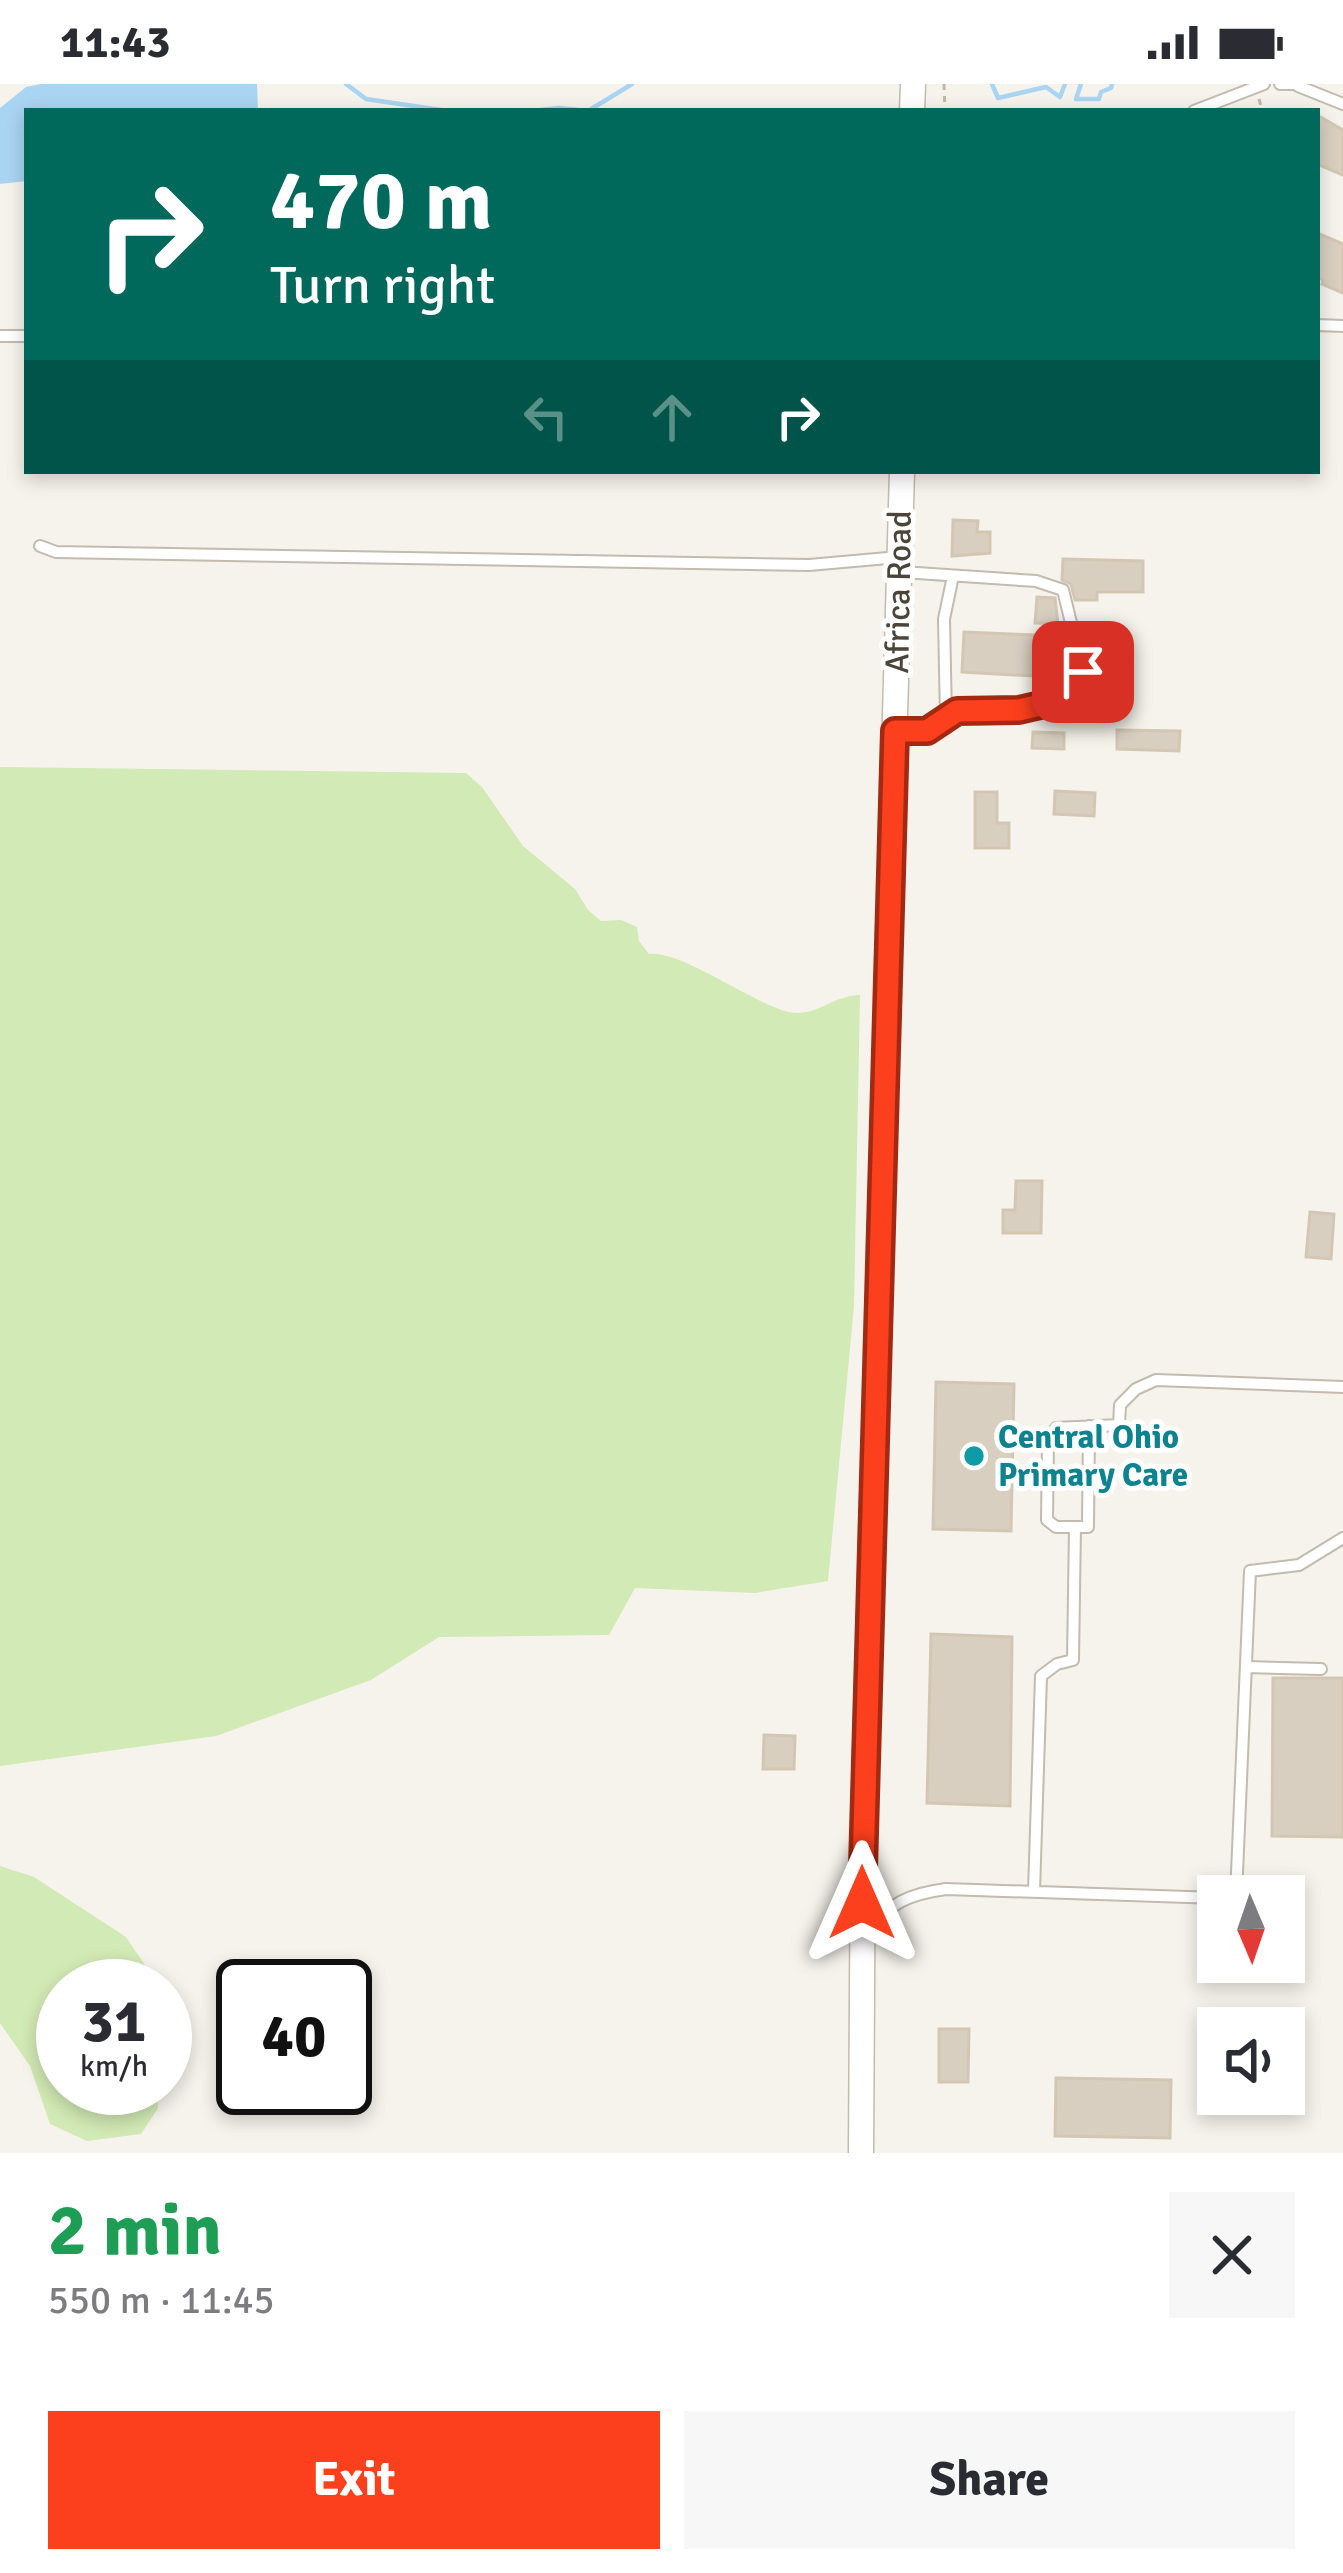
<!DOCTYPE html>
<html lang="en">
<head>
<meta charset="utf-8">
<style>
  :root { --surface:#fff; --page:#f7f7f7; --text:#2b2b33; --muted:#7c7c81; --accent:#fc3f1d }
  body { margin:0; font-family:Signika,sans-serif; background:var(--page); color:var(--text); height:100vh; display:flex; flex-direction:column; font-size:45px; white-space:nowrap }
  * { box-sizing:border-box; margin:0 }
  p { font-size:39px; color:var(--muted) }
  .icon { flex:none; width:66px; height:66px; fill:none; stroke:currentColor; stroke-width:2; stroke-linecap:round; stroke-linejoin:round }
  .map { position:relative; height:2069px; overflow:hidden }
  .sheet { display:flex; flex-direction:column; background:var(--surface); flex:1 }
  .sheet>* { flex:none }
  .hud { position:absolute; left:24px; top:24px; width:1296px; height:366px; border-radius:0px; box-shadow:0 6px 18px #0003; background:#00695c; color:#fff; overflow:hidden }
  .needle { width:78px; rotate:178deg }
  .controls { position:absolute; left:1197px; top:1791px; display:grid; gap:24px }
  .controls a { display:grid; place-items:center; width:108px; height:108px; border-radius:0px; background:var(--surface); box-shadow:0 6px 18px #0003; font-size:60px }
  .speed { position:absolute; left:36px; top:1875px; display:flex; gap:24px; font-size:60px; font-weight:700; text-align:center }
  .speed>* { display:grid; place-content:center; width:156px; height:156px; border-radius:50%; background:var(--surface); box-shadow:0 6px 18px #0003; line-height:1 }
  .speed small { font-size:30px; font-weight:400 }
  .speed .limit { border:6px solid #111; border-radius:18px; background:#fff; color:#111 }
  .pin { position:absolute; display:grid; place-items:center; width:102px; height:102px; color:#fff; margin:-51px; border-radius:24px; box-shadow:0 6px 18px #0006 }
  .me { position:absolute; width:132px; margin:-66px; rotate:0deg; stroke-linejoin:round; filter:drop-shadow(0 0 9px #0008) }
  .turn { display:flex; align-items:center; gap:42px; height:252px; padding:0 48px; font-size:54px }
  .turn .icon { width:156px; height:156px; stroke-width:2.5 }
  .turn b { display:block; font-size:84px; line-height:102px }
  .lanes { display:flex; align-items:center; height:114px; padding:0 48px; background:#0003; justify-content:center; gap:60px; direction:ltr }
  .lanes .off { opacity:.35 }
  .round { display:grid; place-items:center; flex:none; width:126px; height:126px; border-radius:0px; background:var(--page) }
  .head { display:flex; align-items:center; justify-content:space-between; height:204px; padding:0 48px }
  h1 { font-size:72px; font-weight:700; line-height:90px; color:#1e9e55 }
  .cta { display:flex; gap:24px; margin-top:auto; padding:24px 48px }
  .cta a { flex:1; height:138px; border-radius:0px; background:var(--accent); color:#fff; font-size:48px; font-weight:700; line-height:138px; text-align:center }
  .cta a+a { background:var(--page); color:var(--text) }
  .status { display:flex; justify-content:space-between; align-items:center; height:84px; padding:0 60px; background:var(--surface); direction:ltr }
  .status svg { height:33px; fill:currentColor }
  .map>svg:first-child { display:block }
  .green { fill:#d2eab5 }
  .water { fill:#a9d4f2 }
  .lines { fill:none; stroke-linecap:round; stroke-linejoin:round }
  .stream { stroke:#a9d4f2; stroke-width:4.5 }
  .building { fill:#d8cfc1; stroke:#d3c7b4; stroke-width:3 }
  .service-casing { stroke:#c2bbae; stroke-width:14 }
  .tertiary-casing { stroke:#c2bbae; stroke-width:27 }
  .path { stroke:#c4b79f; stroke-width:3; stroke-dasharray:6 6; stroke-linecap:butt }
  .service { stroke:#fff; stroke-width:10 }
  .tertiary { stroke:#fff; stroke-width:24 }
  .route-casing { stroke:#a42913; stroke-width:30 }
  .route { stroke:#fc3f1d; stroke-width:21 }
  .culture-dot { fill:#0f9aa8; stroke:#fff; stroke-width:4.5 }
  .labels { text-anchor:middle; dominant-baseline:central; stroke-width:10; stroke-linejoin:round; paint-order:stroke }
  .street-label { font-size:33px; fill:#4b4439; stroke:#fff }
  .culture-label { font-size:33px; font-weight:bold; fill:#0d838f; stroke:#fff; text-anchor:start }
</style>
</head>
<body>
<div class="status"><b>11:43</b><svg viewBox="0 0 49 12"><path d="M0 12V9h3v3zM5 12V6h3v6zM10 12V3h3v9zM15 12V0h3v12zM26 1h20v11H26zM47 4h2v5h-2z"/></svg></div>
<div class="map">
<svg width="1343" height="2069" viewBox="0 0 1343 2069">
  <rect width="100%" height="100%" fill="#f6f3ec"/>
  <path class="green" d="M 0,683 L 466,689 L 482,703 L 523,762 L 575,805 L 588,826 L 601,837 L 621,836 L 637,843 L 639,857 L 649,870 C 681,866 750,918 788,928 C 816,934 831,912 860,911 L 854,1222 L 828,1497 L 755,1509 L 635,1504 L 609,1551 L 439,1553 L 371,1596 L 216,1652 L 0,1682 Z
    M 0,1782 L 34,1793 L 126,1853 L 159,1902 L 63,1902 L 63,2004 L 157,2004 L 158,2024 L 141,2050 L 87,2057 L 50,2040 L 30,1982 L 0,1939 Z"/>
  <path class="water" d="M 41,0 L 257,0 L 258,27 L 27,27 L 27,97 L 0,100 L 0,24 L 26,3 Z"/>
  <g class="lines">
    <path class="stream" d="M 346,0 L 366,15 L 448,27
      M 992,0 L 998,14 L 1046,3 L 1060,13 L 1065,0
      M 1081,0 L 1076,15 L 1099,15 L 1101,8 L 1111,4 L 1112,0
      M 532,27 L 559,24 L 588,27 L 632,0"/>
  </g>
  <path class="building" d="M 1317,31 L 1343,46 L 1343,91 L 1317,80 Z
    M 1317,149 L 1343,160 L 1343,209 L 1322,200 L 1323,196 L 1317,193 Z
    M 953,436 L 978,437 L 977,448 L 990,448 L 990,469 L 952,472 Z
    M 1063,475 L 1143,477 L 1143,508 L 1097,508 L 1097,516 L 1075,516 L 1071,500 L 1062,496 Z
    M 1037,513 L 1055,514 L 1058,540 L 1035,539 Z
    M 964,548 L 1035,551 L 1033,592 L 962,588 Z
    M 1117,646 L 1180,647 L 1179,667 L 1117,665 Z
    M 1033,648 L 1064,649 L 1064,665 L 1032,664 Z
    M 1055,707 L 1095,709 L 1094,732 L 1054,730 Z
    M 975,708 L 997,708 L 997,739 L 1009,739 L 1009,764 L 975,764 Z
    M 1016,1097 L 1042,1097 L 1041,1149 L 1003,1149 L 1003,1126 L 1015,1126 Z
    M 1310,1128 L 1334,1130 L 1331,1175 L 1306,1173 Z
    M 936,1298 L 1014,1300 L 1011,1447 L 933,1445 Z
    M 931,1550 L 1012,1553 L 1010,1722 L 927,1719 Z
    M 1273,1594 L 1343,1594 L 1343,1753 L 1272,1752 Z
    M 764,1651 L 795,1652 L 794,1685 L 763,1685 Z
    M 939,1945 L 969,1945 L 968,1998 L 939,1998 Z
    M 1056,1994 L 1171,1996 L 1170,2054 L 1055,2052 Z"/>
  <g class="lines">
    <g class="service-casing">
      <path id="service" d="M 1280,0 L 1299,0
        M 1298,2 L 1343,20
        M 1194,27 L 1264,0
        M 1317,241 L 1343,242
        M 0,252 L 27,252
        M 40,462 L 56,468 L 809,481 L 899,473
        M 946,634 L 944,535 L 953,492
        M 897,647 L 927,647 L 957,627 L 1019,626 L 1045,620 L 1078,604 L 1083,588 L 1063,506 L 1036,497 L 902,488
        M 1075,1443 L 1088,1443 L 1089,1342
        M 1246,1583 L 1321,1585
        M 1034,1807 L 1041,1592 L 1057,1580 L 1073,1576 L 1075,1443 L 1056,1443 L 1047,1436 L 1048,1355 L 1056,1344 L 1119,1341 L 1120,1321 L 1136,1305 L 1156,1296 L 1343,1303
        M 1236,1812 L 1250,1487 L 1299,1481 L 1343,1454
        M 866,1849 C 890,1819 908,1810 946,1805 L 1218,1814"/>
    </g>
    <g class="tertiary-casing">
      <path id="tertiary" d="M 912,27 L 913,0
        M 861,2069 L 863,1748 L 902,387"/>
    </g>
    <path class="path" d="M 944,0 L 945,27
      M 1259,15 L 1262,26 L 1259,27"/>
    <use href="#service" class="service"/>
    <use href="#tertiary" class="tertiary"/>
  </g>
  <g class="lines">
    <g class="route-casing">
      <path id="route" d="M 862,1819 L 895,647 L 927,647 L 957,627 L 1019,626 L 1045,620 L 1078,604 L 1083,588"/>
    </g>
    <use href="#route" class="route"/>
  </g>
  <circle class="culture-dot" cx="974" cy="1372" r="12"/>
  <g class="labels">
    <g class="street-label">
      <text transform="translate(899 508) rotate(-89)">Africa Road</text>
    </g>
    <g class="culture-label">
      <text x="998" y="1353">Central Ohio<tspan x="998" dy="38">Primary Care</tspan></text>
    </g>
  </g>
</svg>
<div class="controls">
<a><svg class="needle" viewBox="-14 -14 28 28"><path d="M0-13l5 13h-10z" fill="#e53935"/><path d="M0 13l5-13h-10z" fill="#7c7c81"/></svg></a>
<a><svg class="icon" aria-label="sound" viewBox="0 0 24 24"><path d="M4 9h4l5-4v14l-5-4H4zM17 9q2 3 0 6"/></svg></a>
</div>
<div class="speed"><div>31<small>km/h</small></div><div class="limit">40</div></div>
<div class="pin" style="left:1083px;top:588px;background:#d93025"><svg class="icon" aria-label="arrive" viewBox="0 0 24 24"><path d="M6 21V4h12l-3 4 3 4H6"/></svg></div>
<svg class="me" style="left:862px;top:1819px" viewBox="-20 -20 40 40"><path d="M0-17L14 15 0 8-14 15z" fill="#fc3f1d" stroke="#fff" stroke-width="4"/></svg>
<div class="hud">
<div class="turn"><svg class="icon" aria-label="right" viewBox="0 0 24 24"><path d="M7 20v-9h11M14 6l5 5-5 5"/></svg><div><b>470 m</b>Turn right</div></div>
<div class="lanes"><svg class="icon off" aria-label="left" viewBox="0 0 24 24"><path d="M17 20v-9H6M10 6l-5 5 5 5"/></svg><svg class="icon off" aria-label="ahead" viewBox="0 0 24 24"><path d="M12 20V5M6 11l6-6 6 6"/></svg><svg class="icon" aria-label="right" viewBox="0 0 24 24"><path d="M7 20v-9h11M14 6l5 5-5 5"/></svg></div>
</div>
</div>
<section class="sheet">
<div class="head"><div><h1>2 min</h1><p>550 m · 11:45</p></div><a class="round"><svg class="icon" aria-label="close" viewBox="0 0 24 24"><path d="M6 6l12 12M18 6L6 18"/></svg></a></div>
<div class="cta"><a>Exit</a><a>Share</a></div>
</section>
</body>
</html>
